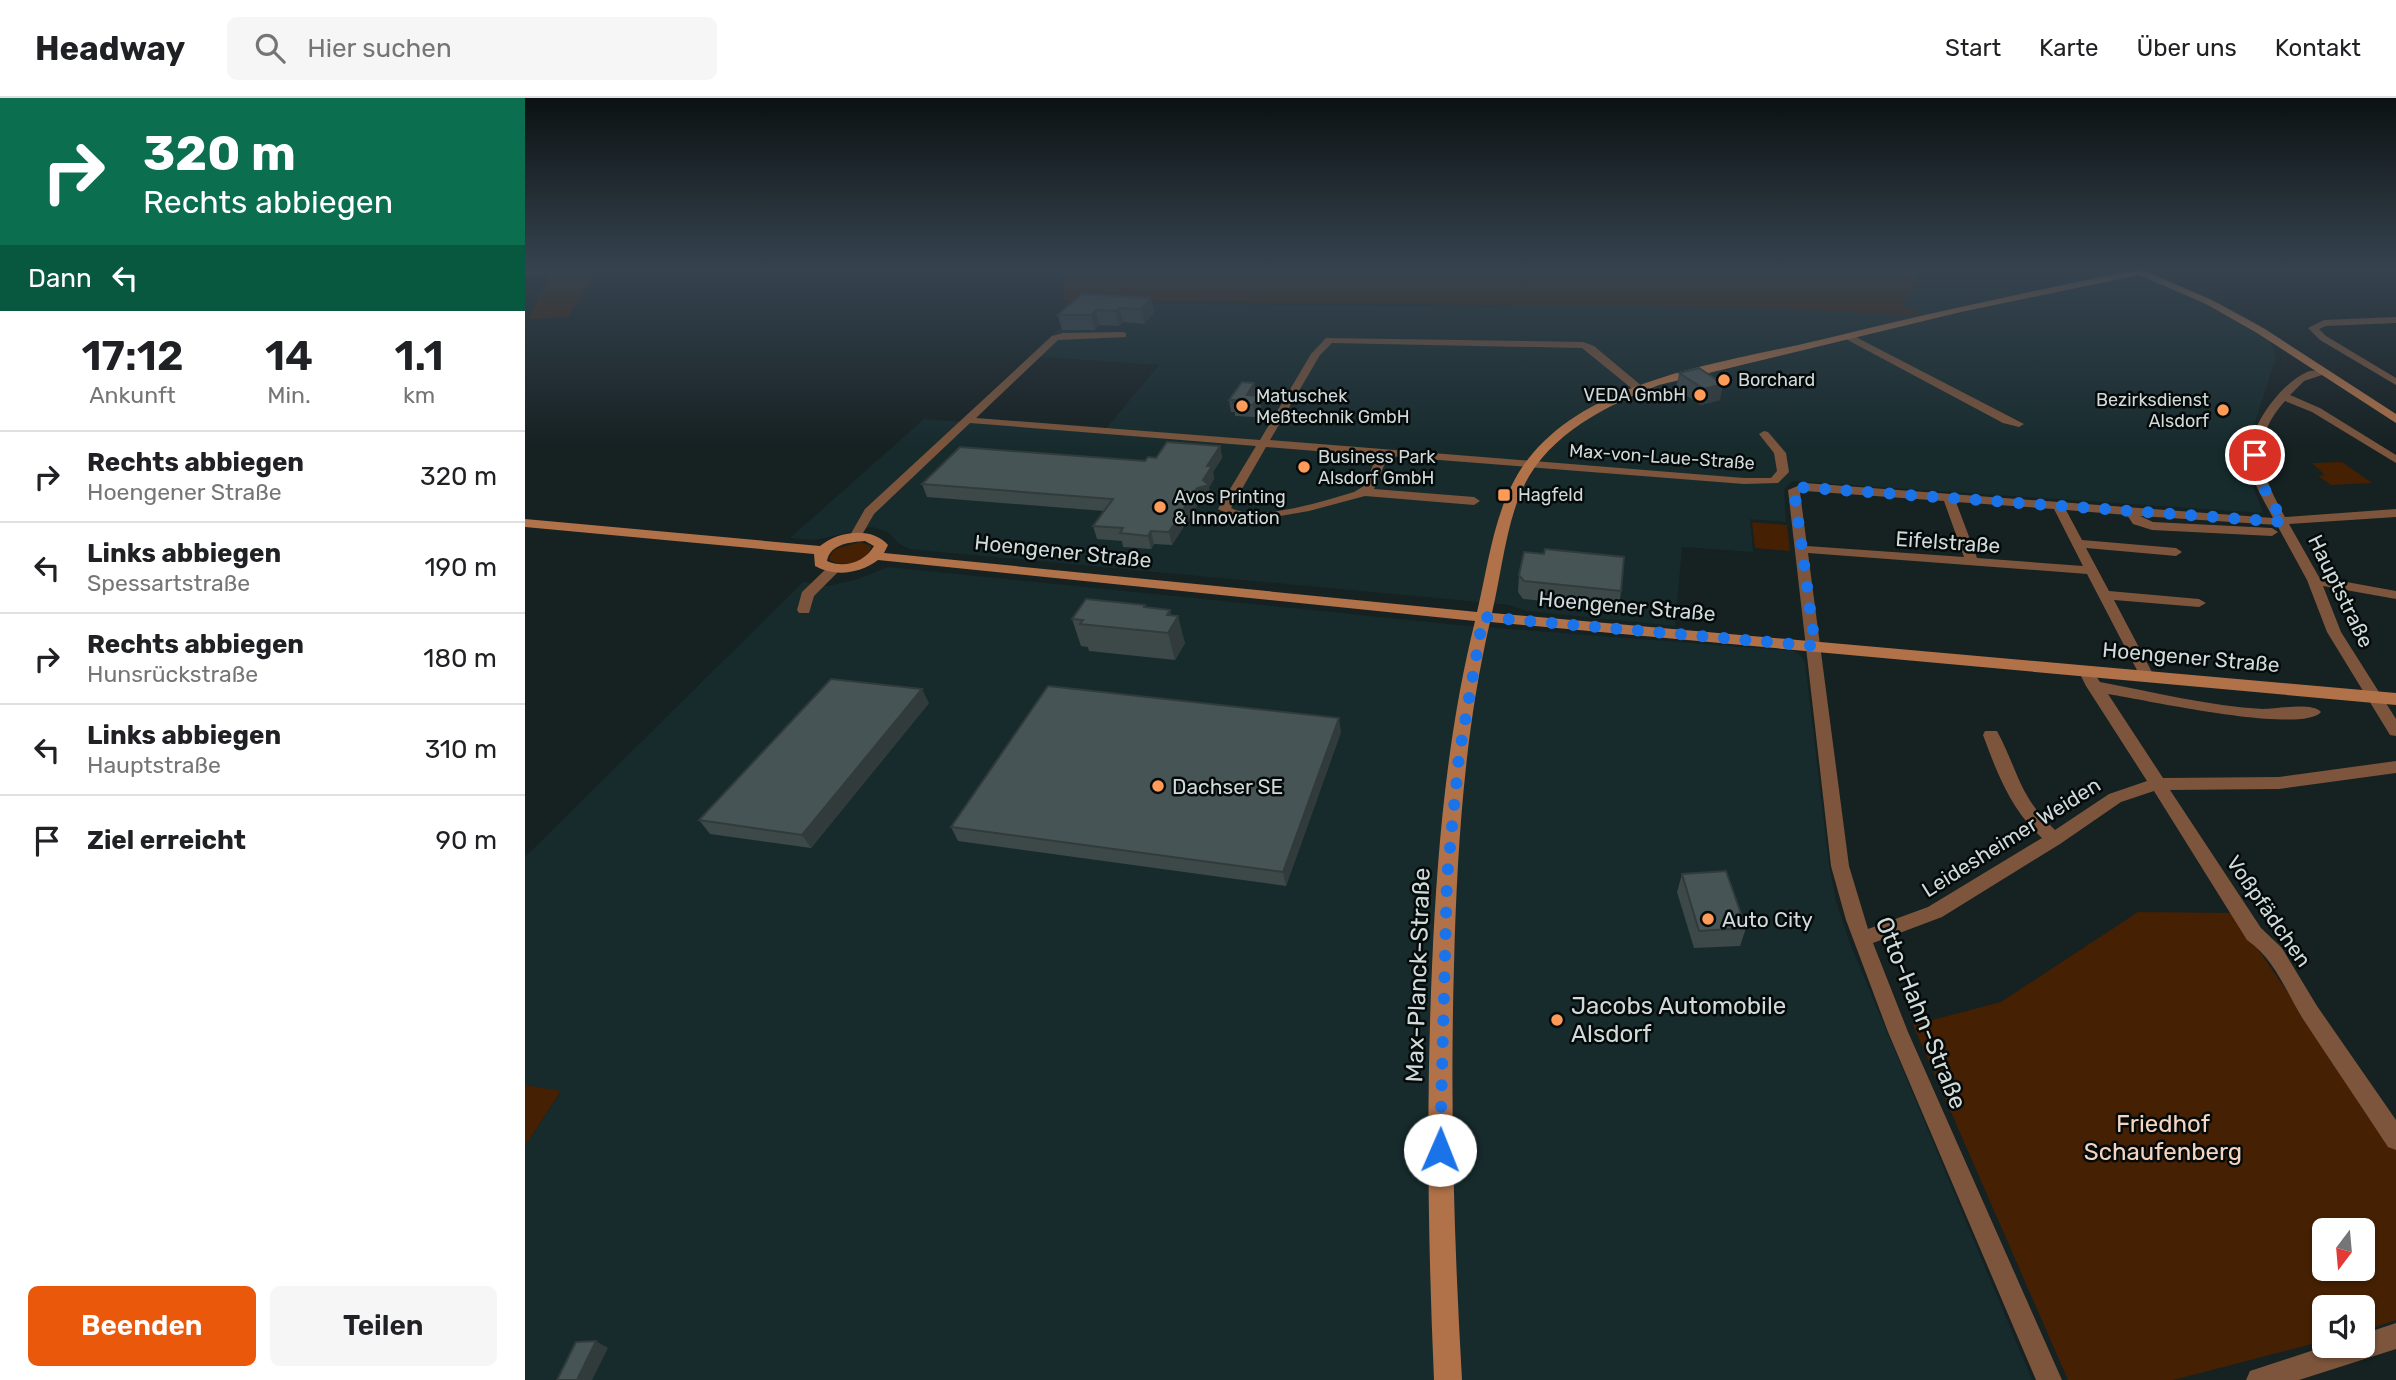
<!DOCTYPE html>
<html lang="de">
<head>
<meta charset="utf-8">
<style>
  :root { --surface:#fff; --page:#f6f6f6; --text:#202124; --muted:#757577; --line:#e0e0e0; --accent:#ea580c }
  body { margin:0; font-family:Rubik,sans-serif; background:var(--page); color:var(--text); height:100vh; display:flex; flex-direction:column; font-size:26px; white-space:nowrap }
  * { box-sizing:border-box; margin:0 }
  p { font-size:23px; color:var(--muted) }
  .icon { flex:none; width:38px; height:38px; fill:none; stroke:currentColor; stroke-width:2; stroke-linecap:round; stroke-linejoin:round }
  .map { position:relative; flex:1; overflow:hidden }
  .panel { display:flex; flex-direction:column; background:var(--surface); width:525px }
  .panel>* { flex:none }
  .hud { background:#0b6e4f; color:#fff; overflow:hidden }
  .needle { width:46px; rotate:196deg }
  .fabs { position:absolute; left:1787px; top:1120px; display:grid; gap:14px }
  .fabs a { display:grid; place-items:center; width:63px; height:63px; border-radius:10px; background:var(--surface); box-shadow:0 2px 5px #0004; font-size:35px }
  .pin { position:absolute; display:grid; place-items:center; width:60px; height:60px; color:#fff; margin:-30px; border:4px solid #fff; border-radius:50%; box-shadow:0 2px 7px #0007 }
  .me { position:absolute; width:77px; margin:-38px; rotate:1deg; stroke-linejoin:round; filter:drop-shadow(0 0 5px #0008) }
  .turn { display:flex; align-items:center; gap:24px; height:147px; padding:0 28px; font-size:32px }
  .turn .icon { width:91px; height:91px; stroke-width:2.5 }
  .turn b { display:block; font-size:49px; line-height:60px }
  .then { display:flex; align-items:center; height:66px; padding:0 28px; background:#0003; gap:14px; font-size:26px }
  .eta { display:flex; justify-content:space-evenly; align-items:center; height:119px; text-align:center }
  .eta b { font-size:42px; font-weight:600; line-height:49px }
  .action { display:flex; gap:14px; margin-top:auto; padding:14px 28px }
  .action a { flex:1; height:80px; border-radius:10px; background:var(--accent); color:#fff; font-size:28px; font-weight:600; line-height:80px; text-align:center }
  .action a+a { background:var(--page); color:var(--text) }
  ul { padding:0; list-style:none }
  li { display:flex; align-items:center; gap:21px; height:91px; padding:0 28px; border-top:2px solid var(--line) }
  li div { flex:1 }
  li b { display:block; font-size:26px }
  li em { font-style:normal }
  header { display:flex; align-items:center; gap:42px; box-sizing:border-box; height:98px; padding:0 35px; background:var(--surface); border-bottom:2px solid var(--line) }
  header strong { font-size:33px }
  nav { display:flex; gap:38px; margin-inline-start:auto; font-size:24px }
  .search { width:490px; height:63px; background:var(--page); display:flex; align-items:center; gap:18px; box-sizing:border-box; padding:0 24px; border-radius:10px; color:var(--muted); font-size:26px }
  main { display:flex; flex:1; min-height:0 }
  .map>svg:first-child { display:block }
  .built { fill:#172b2d }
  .green { fill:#452003; fill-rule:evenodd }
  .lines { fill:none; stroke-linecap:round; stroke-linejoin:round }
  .street { fill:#7c553c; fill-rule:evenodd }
  .secondary { fill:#b17249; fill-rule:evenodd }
  .wall { fill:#3d4849 }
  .shaded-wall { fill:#323b3c }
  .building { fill:#475455; stroke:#323b3c; stroke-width:2 }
  .route { stroke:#1a73e8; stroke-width:12; stroke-dasharray:0 21.6 }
  .poi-dot { fill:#fe9b58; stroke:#050a0a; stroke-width:2.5 }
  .labels { text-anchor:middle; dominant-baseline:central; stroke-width:5; stroke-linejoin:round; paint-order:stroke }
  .far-poi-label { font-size:18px; fill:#d1d9d9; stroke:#050a0a; text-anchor:start }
  .far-street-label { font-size:18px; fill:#d1d9d9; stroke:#050a0a }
  .street-label { font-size:21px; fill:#d1d9d9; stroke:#050a0a }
  .poi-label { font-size:21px; fill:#d1d9d9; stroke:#050a0a; text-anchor:start }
  .near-street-label { font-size:24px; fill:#d1d9d9; stroke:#050a0a }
  .near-poi-label { font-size:24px; fill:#d1d9d9; stroke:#050a0a; text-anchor:start }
  .near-park-label { font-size:24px; fill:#f5d4c0; stroke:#050a0a }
</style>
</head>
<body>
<header>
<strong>Headway</strong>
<div class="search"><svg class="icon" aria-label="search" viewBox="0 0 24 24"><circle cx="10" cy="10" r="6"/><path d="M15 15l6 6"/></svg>Hier suchen</div>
<nav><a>Start</a><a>Karte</a><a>Über uns</a><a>Kontakt</a></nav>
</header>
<main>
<section class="panel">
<div class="hud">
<div class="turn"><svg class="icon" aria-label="right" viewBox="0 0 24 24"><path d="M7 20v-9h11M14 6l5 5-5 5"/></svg><div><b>320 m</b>Rechts abbiegen</div></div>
<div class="then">Dann<svg class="icon" aria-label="left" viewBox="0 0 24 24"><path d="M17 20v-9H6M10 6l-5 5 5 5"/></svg></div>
</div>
<div class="eta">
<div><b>17:12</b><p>Ankunft</p></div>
<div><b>14</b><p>Min.</p></div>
<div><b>1.1</b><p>km</p></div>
</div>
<ul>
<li><svg class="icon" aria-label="right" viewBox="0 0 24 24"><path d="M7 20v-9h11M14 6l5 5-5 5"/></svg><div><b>Rechts abbiegen</b><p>Hoengener Straße</p></div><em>320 m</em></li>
<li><svg class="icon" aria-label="left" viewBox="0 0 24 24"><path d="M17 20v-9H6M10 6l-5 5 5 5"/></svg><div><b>Links abbiegen</b><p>Spessartstraße</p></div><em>190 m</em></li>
<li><svg class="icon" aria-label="right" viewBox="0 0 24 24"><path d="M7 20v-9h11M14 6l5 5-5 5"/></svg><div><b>Rechts abbiegen</b><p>Hunsrückstraße</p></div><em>180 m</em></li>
<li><svg class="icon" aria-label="left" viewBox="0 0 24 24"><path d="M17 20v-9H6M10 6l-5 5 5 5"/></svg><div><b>Links abbiegen</b><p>Hauptstraße</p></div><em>310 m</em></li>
<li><svg class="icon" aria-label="arrive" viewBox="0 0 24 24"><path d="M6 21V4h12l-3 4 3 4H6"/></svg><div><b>Ziel erreicht</b></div><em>90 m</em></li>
</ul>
<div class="action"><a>Beenden</a><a>Teilen</a></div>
</section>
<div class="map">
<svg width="1871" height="1282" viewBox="0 0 1871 1282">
  <rect width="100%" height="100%" fill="#162122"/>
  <path class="built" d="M 1382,171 L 1616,171 L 1717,216 L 1741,231 L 1751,259 L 1718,361 L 1738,415 L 1268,383 L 1259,391 L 1261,424 L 1225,421 L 1228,454 L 1157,449 L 1150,528 L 1002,513 L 984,507 L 922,501 L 384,451 L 373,445 L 363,434 L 347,429 L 290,442 L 265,440 L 399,321 L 578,334 L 634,267 L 504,258 L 561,205 L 969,209 Z
    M 363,469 L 933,527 L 1269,553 L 1276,558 L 1280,564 L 1304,767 L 1311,803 L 1324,843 L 1507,1282 L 0,1282 L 0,1048 L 36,994 L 0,987 L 0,759 L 278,484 L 302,488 L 330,482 Z"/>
  <path class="green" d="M 0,171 L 72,171 L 43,219 L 4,221 L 26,175 L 0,180 Z
    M 539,171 L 1385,171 L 1390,175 L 1392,187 L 1377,207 L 1398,218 L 1228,209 L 542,203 L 538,201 Z
    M 1817,364 L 1847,385 L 1806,387 L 1793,378 L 1800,377 L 1787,365 Z
    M 1227,424 L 1262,427 L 1265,453 L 1230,450 Z
    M 335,444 L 346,448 C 345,465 320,469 306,463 L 304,460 L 310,451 Z
    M 1613,814 L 1708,815 L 1871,1051 L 1871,1222 L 1838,1233 L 1838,1209 L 1799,1209 L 1799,1243 L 1648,1282 L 1543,1282 L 1388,927 L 1476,904 ZM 1799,1132 L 1838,1132 L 1838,1171 L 1799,1171 Z
    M 0,987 L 36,993 L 0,1048 Z"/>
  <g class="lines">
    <path class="street" d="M 1871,219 L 1871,225 L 1801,228 L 1794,231 L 1801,238 L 1871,280 L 1871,287 L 1795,242 L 1783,230 L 1799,222 Z
      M 598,234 L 601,235 L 601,239 L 533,242 L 451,320 L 735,342 L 786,256 L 801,240 L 1058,244 L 1069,248 L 1118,289 L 1118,293 L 1110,293 L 1057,250 L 807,245 L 795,257 L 745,342 L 1219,380 L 1246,380 L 1252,373 L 1249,355 L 1234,336 L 1239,333 L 1243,334 L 1261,355 L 1264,374 L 1253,385 L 1219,386 L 863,358 L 849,391 L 949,399 L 955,403 L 949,407 L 840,398 L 784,413 L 743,420 L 709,419 L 693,411 L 731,348 L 445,325 L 349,416 L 334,442 L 326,442 L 324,439 L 340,411 L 527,238 L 538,235 ZM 741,349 L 852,358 L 839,388 L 829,394 C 799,403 734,424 706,410 Z
      M 1319,236 L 1325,236 L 1499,326 L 1494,329 L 1478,325 L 1319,240 Z
      M 1785,273 L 1798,272 L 1803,275 L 1779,283 L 1765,297 L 1795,310 L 1871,357 L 1871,365 L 1787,314 L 1760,303 C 1723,344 1736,376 1760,419 L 1871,411 L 1871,419 L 1764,426 L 1794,479 L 1871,493 L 1871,501 L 1798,488 L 1816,534 L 1871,621 L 1871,638 L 1865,637 L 1802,534 L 1782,482 L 1752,427 L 1615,418 L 1628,424 L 1747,430 L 1753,434 L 1747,438 L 1627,432 L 1608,426 L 1602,417 L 1541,412 L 1557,442 L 1651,450 L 1657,454 L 1651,458 L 1561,450 L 1584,493 L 1674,501 L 1681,505 L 1674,509 L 1589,502 L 1629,578 L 1622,583 L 1615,578 L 1562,476 L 1283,455 L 1324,768 L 1343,831 L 1403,809 L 1517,740 C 1486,712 1472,675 1458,637 L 1460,633 L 1472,633 C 1493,672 1494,699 1530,732 L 1584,696 L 1622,683 L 1561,588 L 1553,572 L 1555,569 L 1565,569 L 1575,584 C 1629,594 1684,608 1738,611 C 1752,611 1787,604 1796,614 C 1777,637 1616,601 1583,596 L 1638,680 L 1754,679 L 1871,663 L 1871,675 L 1754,691 L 1645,692 L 1736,830 L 1757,850 L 1792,908 L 1871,1022 L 1871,1052 L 1863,1049 C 1835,1006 1806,964 1778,921 C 1761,894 1750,861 1722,842 L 1629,693 L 1596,704 L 1535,746 L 1417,819 L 1348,845 L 1383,934 L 1537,1282 L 1511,1282 L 1363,934 L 1321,822 L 1306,768 L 1263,392 L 1280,385 L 1748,420 C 1739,402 1724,380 1724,359 C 1723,329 1758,282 1785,273 ZM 1280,393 L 1419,403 L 1439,459 L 1282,448 L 1275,394 ZM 1431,404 L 1529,411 L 1558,468 L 1452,460 Z
      M 309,467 L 316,471 L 289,498 L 284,515 L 274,515 L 272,512 L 277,494 L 304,468 Z
      M 1871,1225 L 1871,1251 L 1774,1282 L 1721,1282 L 1725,1273 L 1801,1248 L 1838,1248 L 1838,1236 Z"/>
    <path class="secondary" d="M 1604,171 L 1615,171 L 1687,202 L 1740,231 L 1871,316 L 1871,325 L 1732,235 L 1681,206 L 1614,177 L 1436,214 L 1134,287 C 1078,309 1017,339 994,399 C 980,435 976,477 967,515 L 1871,595 L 1871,607 L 965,524 C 939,636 932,753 929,867 C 925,1006 929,1144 937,1282 L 909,1282 C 903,1145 901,1007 907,869 C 912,753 922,636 950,523 L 353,462 C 334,476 310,479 290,468 L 289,456 L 0,429 L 0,421 L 295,448 C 313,433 347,428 363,447 L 359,455 L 952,514 C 965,460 970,399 1008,355 C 1075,278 1204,264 1299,241 C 1401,216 1503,194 1605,173 ZM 340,443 L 349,448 C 340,464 319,471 302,463 C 305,446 325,444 340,443 Z"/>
  </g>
  <path class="wall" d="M 626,200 L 629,215 L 619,226 L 598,224 L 594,228 L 574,227 L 570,232 L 537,232 L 533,217 Z
    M 1154,275 L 1195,302 L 1176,307 L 1151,291 Z
    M 731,297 L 734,298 L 736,310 L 730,319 L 710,318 L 710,314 L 706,314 L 704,302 Z
    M 695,348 L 697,360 L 688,374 L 689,381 L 684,389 L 686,400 L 675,403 L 647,447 L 629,446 L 626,451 L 598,449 L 597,443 L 572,441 L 568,428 L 579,413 L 402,399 L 397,386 L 620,363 Z
    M 994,477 L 1096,493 L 1094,511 L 998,501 L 993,494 Z
    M 621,510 L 646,517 L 660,545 L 650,562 L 564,553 L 563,549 L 556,548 L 547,521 Z
    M 404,605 L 286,750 L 185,736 L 174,722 Z
    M 816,634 L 761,788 L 433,743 L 426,729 Z
    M 1157,776 L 1221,830 L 1215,848 L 1169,850 L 1152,794 Z"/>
  <path class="shaded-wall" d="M 626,200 L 629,215 L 619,226 L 616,211 Z
    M 594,210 L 598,224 L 594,228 L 591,213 Z
    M 571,212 L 574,227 L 570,232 L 566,217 Z
    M 729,285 L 731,297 L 722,297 Z
    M 1198,286 L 1195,302 L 1176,307 L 1179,291 Z
    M 734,298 L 736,310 L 730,319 L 728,307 Z
    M 695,348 L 697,360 L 688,374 L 689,381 L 684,389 L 686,400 L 675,403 L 647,447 L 644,434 L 678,382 L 682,368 Z
    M 626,433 L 629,446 L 626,451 L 623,438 Z
    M 645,512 L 648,526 L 653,518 L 660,545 L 650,562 L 643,535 L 642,517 Z
    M 397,591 L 404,605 L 286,750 L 277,737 Z
    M 814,620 L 816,634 L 761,788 L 758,774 Z
    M 71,1243 L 83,1250 L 67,1282 L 52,1282 Z"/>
  <path class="building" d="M 557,196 L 626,200 L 616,211 L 594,210 L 591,213 L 571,212 L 566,217 L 533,217 Z
    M 1174,270 L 1198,286 L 1179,291 L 1154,275 Z
    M 717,284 L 729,285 L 722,297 L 734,298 L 728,307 L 708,305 L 710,302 L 704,302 Z
    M 642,344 L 695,348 L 682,368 L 687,368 L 678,382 L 684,387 L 672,390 L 644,434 L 626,433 L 623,438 L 595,435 L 598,430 L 568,428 L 588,401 L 397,386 L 435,349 L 620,363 L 623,359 L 631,360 Z
    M 1020,451 L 1099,459 L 1096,493 L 999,483 L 994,477 L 999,454 L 1019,456 Z
    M 561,501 L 620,507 L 619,509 L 645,512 L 642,517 L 653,518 L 643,535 L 555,526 L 558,522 L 547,521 Z
    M 306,581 L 397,591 L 277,737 L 174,722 Z
    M 523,588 L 814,620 L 758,774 L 426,729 Z
    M 1201,773 L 1221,830 L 1174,833 L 1157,776 Z
    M 71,1243 L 52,1282 L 32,1282 L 51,1244 Z"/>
  <linearGradient id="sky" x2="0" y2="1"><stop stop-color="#0c1213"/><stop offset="0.49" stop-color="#36434f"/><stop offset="1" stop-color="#36434f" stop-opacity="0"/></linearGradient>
  <rect width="1871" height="350" fill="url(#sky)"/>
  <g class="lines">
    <path class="route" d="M 915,1052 L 922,780 L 934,658 L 958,519 L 1290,548 L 1269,392 L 1273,389 L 1759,424 C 1746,403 1731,382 1730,357"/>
  </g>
  <g class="poi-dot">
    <circle cx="1199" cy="282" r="7"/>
    <circle cx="1175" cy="297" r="7"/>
    <circle cx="717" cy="308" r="7"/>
    <circle cx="1698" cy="312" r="7"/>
    <circle cx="779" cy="369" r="7"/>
    <rect x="972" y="390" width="14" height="14" rx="3.5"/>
    <circle cx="635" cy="409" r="7"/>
    <circle cx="633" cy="688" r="7"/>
    <circle cx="1183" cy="821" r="7"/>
    <circle cx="1032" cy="922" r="7"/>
  </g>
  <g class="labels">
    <g class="far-poi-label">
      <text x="1213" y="282">Borchard</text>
      <text x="1161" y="297" text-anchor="end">VEDA GmbH</text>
      <text x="731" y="298">Matuschek<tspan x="731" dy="21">Meßtechnik GmbH</tspan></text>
      <text x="1684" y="302" text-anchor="end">Bezirksdienst<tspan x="1684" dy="21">Alsdorf</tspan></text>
      <text x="793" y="359">Business Park<tspan x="793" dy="21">Alsdorf GmbH</tspan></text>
      <text x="993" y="397">Hagfeld</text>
      <text x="649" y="399">Avos Printing<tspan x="649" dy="21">&amp; Innovation</tspan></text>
    </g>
    <g class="far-street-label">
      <text transform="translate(1137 359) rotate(4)">Max-von-Laue-Straße</text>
    </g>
    <g class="street-label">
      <text transform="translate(1423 444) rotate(4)">Eifelstraße</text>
      <text transform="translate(538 453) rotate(6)">Hoengener Straße</text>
      <text transform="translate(1816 493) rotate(64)">Hauptstraße</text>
      <text transform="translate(1102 508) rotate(5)">Hoengener Straße</text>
      <text transform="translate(1666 559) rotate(5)">Hoengener Straße</text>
      <text transform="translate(1486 739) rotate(-32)">Leidesheimer Weiden</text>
      <text transform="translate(1744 813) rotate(55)">Voßpfädchen</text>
    </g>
    <g class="poi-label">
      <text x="647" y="688">Dachser SE</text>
      <text x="1197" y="821">Auto City</text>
    </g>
    <g class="near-street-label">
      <text transform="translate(893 877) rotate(-88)">Max-Planck-Straße</text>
      <text transform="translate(1396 915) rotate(68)">Otto-Hahn-Straße</text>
    </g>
    <g class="near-poi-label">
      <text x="1046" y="908">Jacobs Automobile<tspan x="1046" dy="28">Alsdorf</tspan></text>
    </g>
    <g class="near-park-label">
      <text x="1638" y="1026">Friedhof<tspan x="1638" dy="28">Schaufenberg</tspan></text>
    </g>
  </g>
</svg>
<div class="fabs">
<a><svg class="needle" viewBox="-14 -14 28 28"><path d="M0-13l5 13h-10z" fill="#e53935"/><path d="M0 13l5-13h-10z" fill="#757577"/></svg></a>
<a><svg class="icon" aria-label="sound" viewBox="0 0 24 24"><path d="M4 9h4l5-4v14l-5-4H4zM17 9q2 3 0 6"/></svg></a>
</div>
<div class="pin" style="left:1730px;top:357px;background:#d93025"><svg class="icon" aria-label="arrive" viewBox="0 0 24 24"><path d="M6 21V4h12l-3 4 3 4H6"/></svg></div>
<svg class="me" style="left:915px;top:1052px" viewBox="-20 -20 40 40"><circle r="19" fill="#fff"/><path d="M0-13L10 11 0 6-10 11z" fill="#1a73e8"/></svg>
</div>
</main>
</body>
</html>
